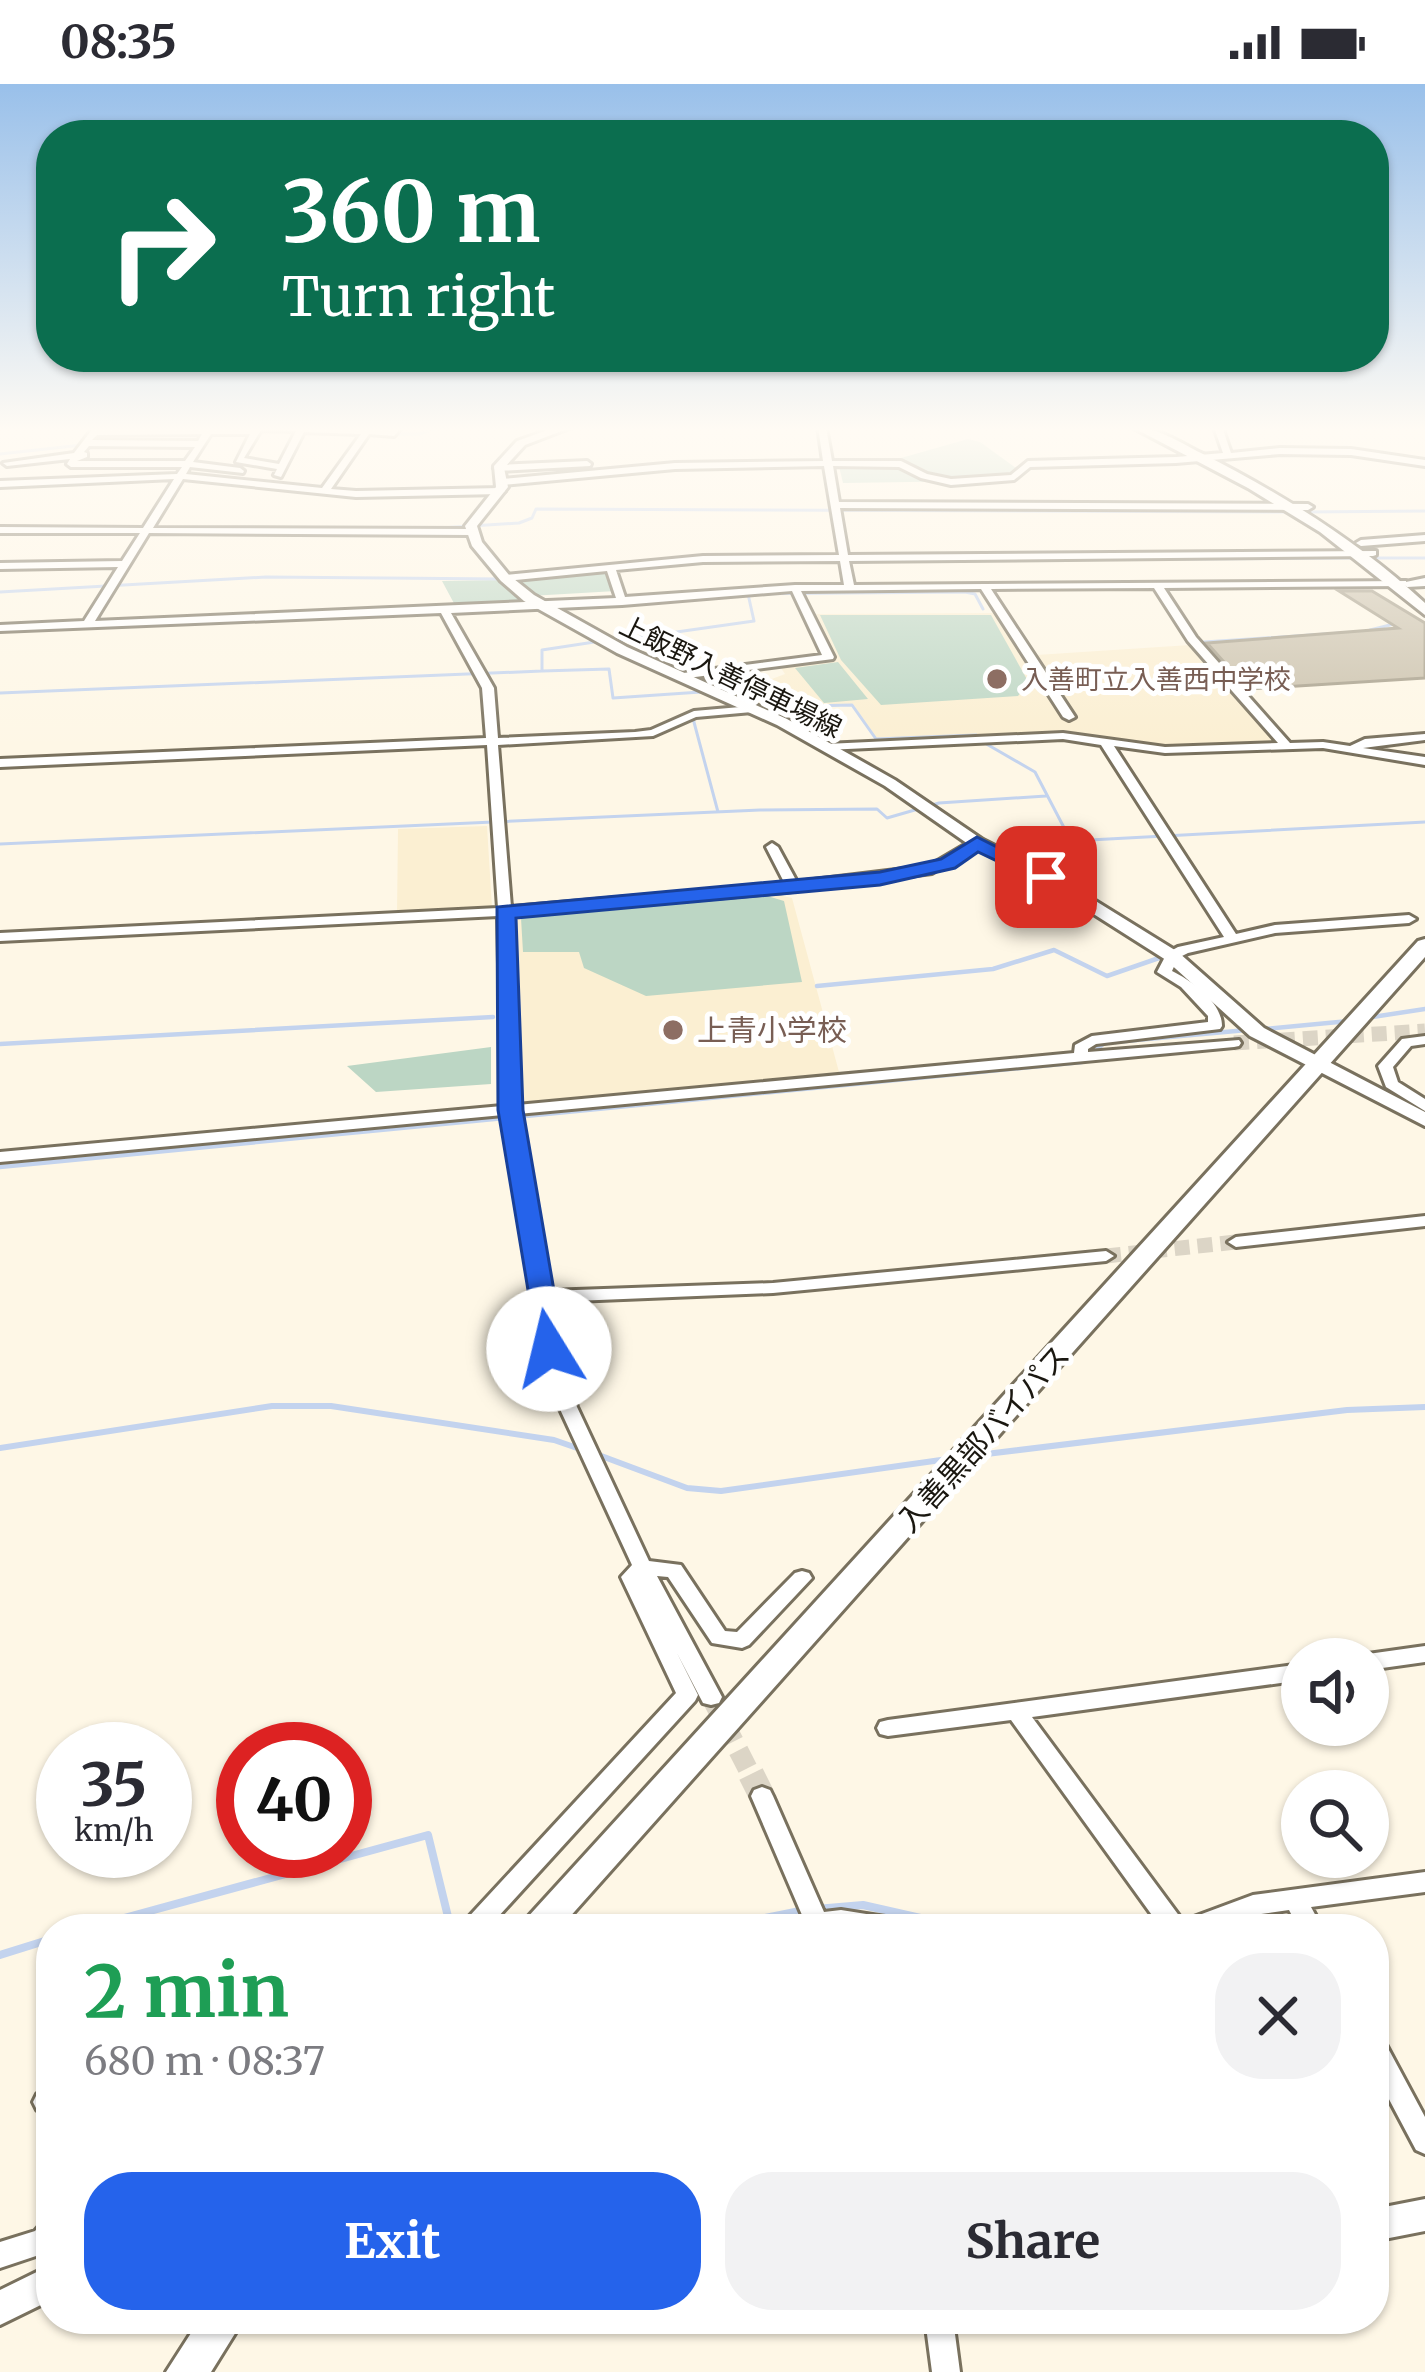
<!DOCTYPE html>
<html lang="en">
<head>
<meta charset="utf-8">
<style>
  :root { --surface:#fff; --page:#f2f2f3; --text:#2b2b33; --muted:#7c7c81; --accent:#2563eb }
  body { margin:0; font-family:Merriweather,"Noto Sans JP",serif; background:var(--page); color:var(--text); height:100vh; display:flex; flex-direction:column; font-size:45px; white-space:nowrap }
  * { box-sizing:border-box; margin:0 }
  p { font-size:39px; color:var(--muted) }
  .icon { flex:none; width:66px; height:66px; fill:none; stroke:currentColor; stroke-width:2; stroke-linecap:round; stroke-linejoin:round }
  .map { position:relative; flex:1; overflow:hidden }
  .side { position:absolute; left:36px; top:1830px; width:1353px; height:420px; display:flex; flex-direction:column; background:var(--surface); border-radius:48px; box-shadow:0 3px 9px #0004 }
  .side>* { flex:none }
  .hud { position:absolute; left:36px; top:36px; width:1353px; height:252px; border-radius:48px; box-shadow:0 3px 9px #0004; background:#0b6e4f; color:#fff; overflow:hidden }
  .fabs { position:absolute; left:1281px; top:1554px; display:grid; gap:24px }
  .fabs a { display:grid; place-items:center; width:108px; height:108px; border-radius:50%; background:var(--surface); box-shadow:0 3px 9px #0004; font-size:60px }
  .speed { position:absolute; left:36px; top:1638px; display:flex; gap:24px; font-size:60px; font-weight:700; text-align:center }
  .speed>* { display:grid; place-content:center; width:156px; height:156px; border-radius:50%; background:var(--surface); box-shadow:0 3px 9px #0004; line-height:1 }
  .speed small { font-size:30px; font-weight:400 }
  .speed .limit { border:18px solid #d22; background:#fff; color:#111 }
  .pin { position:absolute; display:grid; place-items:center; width:102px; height:102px; color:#fff; margin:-51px; border-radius:24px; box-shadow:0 6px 18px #0006 }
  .me { position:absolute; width:132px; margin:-66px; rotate:351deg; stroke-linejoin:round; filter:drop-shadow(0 0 9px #0008) }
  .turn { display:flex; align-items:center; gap:42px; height:252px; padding:0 48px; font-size:54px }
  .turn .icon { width:156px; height:156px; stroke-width:2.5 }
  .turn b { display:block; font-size:84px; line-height:102px }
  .round { display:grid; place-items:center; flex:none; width:126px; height:126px; border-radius:48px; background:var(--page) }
  .head { display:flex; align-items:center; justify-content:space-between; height:204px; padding:0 48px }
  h1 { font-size:72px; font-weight:700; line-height:90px; color:#1e9e55 }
  .primary-button { display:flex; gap:24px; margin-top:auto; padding:24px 48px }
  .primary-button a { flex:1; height:138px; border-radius:48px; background:var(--accent); color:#fff; font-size:48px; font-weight:700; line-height:138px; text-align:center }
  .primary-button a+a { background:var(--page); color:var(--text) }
  .status { display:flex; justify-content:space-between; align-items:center; height:84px; padding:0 60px; background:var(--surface); direction:ltr }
  .status svg { height:33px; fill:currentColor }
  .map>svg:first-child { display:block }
  .built { fill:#fbefd2 }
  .green { fill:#bcd6c4 }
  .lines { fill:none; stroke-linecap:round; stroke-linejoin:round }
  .stream-far3 { stroke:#c3d3ee; stroke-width:3 }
  .stream-far2 { stroke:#c3d3ee; stroke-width:4.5 }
  .stream-far1 { stroke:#c3d3ee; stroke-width:6 }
  .stream { stroke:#c3d3ee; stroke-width:8 }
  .building { fill:#cbc2ad; stroke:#a79f8b; stroke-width:3 }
  .minor-tunnel-far2 { stroke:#dcd5c6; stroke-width:15; stroke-dasharray:15 8; stroke-linecap:butt }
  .minor-tunnel-far1 { stroke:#dcd5c6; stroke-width:20; stroke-dasharray:20 10; stroke-linecap:butt }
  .minor-tunnel { stroke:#dcd5c6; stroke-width:26; stroke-dasharray:26 12; stroke-linecap:butt }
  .minor-casing { stroke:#79715e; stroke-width:6 }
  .major-casing { stroke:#79715e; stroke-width:6 }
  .highway-casing { stroke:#79715e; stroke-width:6 }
  .minor { fill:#fff; fill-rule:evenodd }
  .major { fill:#fff; fill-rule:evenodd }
  .highway { fill:#fff; fill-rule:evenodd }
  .route { fill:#2563eb; stroke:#184099; stroke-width:3 }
  .education-dot { fill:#8d6e63; stroke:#fff; stroke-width:4.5 }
  .labels { text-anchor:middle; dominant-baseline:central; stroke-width:10; stroke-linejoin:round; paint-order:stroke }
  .far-street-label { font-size:27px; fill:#1a1710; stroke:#fff }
  .far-education-label { font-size:27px; fill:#785e54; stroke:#fff; text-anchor:start }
  .education-label { font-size:30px; fill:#785e54; stroke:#fff; text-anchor:start }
  .street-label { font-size:30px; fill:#1a1710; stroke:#fff }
</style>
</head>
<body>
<div class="status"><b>08:35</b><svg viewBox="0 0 49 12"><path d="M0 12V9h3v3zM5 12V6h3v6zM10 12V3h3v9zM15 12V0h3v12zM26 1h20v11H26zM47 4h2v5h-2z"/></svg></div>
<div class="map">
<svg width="1425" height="2288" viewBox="0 0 1425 2288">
  <rect width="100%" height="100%" fill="#fef7e6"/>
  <path class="built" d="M 996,529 L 1021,572 L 1190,561 L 1250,625 L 1272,657 L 1164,661 L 1057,648 L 876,656 L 853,620 L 804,620 L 761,599 L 785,590 L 781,584 L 836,576 L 816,530 Z
    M 487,742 L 492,824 L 397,830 L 398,745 Z
    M 769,809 L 792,814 L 839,988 L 521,1020 L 515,831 Z"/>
  <path class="green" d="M 968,355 L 980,358 L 1023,389 L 975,397 L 843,399 L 838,378 L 894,376 Z
    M 608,486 L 616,507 L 530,512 L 510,496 Z
    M 501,496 L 531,518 L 456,523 L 442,497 Z
    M 820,531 L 991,531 L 1029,599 L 1018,612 L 881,621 L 841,576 Z
    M 838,578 L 868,615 L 824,619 L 795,584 Z
    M 764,811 L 784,817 L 802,898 L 646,912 L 584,884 L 579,868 L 523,868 L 521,834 Z
    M 491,963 L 491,1000 L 376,1008 L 347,982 Z"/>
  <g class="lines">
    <path class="stream-far3" d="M 392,350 L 419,350 L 439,343
      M 0,370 L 82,361 L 93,343
      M 1305,428 L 1425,427
      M 425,445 L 519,439 L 532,434 L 536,425 L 1293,428
      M 1371,474 L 1425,474
      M 999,476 L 1359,474
      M 0,508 L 266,493 L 502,495
      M 1370,546 L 1394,540
      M 613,557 L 754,537 L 748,510 L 965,508 L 975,510 L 983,525
      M 1204,558 L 1341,549
      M 542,587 L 609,585 L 613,614 L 701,608 L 736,622
      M 0,609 L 542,587 L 542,566 L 601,557
      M 759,623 L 852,621 L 876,655 L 976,651
      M 707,626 L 691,627 L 718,728
      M 983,658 L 1035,688 L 1071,757 L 1425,738
      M 0,760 L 760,726 L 877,725 L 887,734 L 939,719 L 1046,712"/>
    <path class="stream-far2" d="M 817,902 L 993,885 L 1054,866 L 1107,892 L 1159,874
      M 1366,934 L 1425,925
      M 1265,945 L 1349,937
      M 1115,958 L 1247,946
      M 0,960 L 493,933
      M 0,1083 L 1082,978 L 1104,959"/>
    <path class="stream-far1" d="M 0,1364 L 272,1322 L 331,1322 L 554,1356 L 580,1365
      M 596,1370 L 687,1404 L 721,1407 L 948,1375
      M 978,1371 L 1347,1326 L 1425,1323"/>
    <path class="stream" d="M 816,1825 L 863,1821 L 969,1845
      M 84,1845 L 428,1751 L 451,1845
      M 711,1845 L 805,1826
      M 1220,1845 L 1265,1828
      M 0,1871 L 51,1855"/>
  </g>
  <path class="building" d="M 1339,507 L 1372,507 L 1425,539 L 1425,594 L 1248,605 L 1207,559 L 1398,544 Z"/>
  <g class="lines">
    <path class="minor-tunnel-far2" d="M 1234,959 L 1425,947
      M 1106,1172 L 1236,1158"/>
    <path class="minor-tunnel-far1" d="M 711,1613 L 752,1693"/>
    <path class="minor-tunnel" d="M 751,1690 L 762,1712"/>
    <g class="minor-casing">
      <path id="minor" d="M 94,343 L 102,343 L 100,345 L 317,343 L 392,346 L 394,343 L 402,343 L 394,352 L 369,350 L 331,405 L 356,407 L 500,404 L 505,407 L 500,410 L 356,413 L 183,395 L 153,444 L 471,445 L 476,448 L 471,451 L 149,449 L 95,537 L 616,514 L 607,487 L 505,497 L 500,494 L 505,491 L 703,472 L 839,471 L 824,382 L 675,385 L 503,401 L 499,398 L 503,395 L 675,379 L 823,377 L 818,343 L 826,343 L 832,377 L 901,377 L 927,390 L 951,395 L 1011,391 L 1028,377 L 1176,373 L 1223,369 L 1214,343 L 1222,343 L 1231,369 L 1280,364 L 1351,365 L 1425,376 L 1425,382 L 1351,371 L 1280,370 L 1176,379 L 1030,383 L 1014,396 L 951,401 L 921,394 L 899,383 L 833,382 L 839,418 L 1308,420 L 1313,423 L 1308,426 L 840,424 L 848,471 L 1376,467 L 1376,471 L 1373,472 L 849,477 L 854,501 L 1406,497 L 1406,501 L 1402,502 L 1164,504 L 1196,553 L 1290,659 L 1323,658 L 1350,662 L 1365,655 L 1425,650 L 1425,656 L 1363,664 L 1425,673 L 1425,681 L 1323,664 L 1165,669 L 1114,662 L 1236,850 L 1275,841 L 1409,831 L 1416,835 L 1409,839 L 1275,849 L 1188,869 L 1178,874 L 1172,887 C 1192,897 1222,918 1222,942 L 1220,945 L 1096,960 L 1088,965 L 1088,968 L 1239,956 L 1241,959 L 1239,962 L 1234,963 L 518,1030 L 548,1207 L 773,1199 L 1106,1167 L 1114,1172 L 1106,1177 L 773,1209 L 550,1218 L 558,1265 L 577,1323 L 649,1477 L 681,1481 L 725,1547 L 737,1548 L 795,1489 L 802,1487 L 809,1489 L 812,1494 L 749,1561 L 742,1564 L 712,1559 L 668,1493 L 657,1492 L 722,1613 L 719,1619 L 711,1621 L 703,1619 L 677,1569 L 698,1611 L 695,1617 L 487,1845 L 460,1845 L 464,1838 L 676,1609 L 621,1493 L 632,1481 L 559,1323 L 540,1265 L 503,1031 L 0,1078 L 0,1068 L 502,1022 L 498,832 L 0,857 L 0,849 L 498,824 L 487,661 L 0,683 L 0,675 L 486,654 L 482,604 L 441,529 L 0,547 L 0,541 L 84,537 L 118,483 L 0,485 L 0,479 L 122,477 L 140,449 L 0,449 L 0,443 L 143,444 L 174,395 L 0,403 L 0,397 L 177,390 L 182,383 L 71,383 L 67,380 L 70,375 L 7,382 L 3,379 L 74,369 ZM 261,346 L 296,347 L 279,380 L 244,374 ZM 304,348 L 361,350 L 322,404 L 186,390 L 190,383 L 243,389 L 244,387 L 240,384 L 193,378 L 211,350 L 250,350 L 236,378 L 277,385 L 274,391 L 281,393 ZM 202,350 L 198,357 L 92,356 L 97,351 ZM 89,362 L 195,363 L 185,377 L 77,377 L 87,373 L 87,369 L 84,368 ZM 840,477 L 844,501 L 795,501 L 625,513 L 616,486 L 703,478 ZM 1154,504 L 1188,557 L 1278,659 L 1165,663 L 1063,649 L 826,660 L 820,663 L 826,666 L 1063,655 L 1101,661 L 1224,853 L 1178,863 L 1167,869 L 1157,888 L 1181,903 L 1208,932 L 1208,938 L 1092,952 L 1075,961 L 1074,969 L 517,1021 L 512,831 L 784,808 L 932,789 L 983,759 L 977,755 L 973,756 L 929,782 L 797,798 L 778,763 L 772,759 L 766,763 L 785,800 L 511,823 L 498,661 L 653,652 L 696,633 L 752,628 L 758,625 L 752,622 L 694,627 L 651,646 L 635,648 L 498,654 L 494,604 L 451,529 L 622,521 L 792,507 L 822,571 L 676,590 L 675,592 L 680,595 L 833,575 L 834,573 L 801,507 L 981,505 L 1063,633 L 1069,636 L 1075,633 L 991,505 Z
        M 587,377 L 591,380 L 590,382 L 498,387 L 494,384 L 498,381 Z
        M 1425,451 L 1425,457 L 1361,462 L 1356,459 L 1361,456 Z
        M 1425,952 L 1425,960 L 1411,962 L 1393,983 L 1398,998 L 1425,1015 L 1425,1027 L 1386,1003 L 1378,982 L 1402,955 Z
        M 1425,1132 L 1425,1142 L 1236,1163 L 1228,1158 L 1236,1153 Z
        M 1425,1562 L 1425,1578 L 1368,1586 L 1368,1575 L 1359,1575 L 1368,1570 Z
        M 1302,1580 L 1302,1596 L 1032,1633 L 1183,1837 L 1253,1811 L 1425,1788 L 1425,1808 L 1311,1823 L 1323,1845 L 1299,1845 L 1289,1826 L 1254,1831 L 1216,1845 L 1162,1845 L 1011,1636 L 888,1652 L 880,1650 L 877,1644 L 880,1638 L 888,1636 Z
        M 762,1703 L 770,1706 L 773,1712 L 824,1828 L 841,1826 L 898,1835 L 906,1838 L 910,1845 L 808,1845 L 751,1712 L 754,1706 Z
        M 1374,1952 L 1383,1955 L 1425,2033 L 1425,2070 L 1416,2066 L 1374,1987 Z
        M 46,2007 L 51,2007 L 51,2029 L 37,2026 L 33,2018 L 37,2010 Z
        M 51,2135 L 51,2167 L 0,2184 L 0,2158 L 35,2147 L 42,2139 Z
        M 925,2235 L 953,2235 L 960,2288 L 932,2288 Z"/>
    </g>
    <g class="major-casing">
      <path id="major" d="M 556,343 L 572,343 L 525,361 L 504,384 L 508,403 L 477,442 L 482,458 L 509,491 L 534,511 L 627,563 L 787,635 L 895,696 L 983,756 L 1052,790 L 1178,868 L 1264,944 L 1425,1028 L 1425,1042 L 1250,952 L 1166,876 L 1040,796 L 971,762 L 885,702 L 777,641 L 617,569 L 524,517 L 501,497 L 472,462 L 465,442 L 496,403 L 494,382 L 517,357 Z
        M 1425,494 L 1425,502 L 1407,503 L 1401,499 Z
        M 1425,2115 L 1425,2147 L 1374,2157 L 1374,2125 Z
        M 51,2181 L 51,2216 L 0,2241 L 0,2206 Z"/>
    </g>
    <g class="highway-casing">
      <path id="highway" d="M 1132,343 C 1157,343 1179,358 1201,369 C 1282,410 1358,457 1425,519 L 1425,531 L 1320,448 L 1248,404 Z
        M 1425,855 L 1425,873 L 559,1845 L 521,1845 L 526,1835 L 1418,857 Z
        M 200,2235 L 244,2235 L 211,2288 L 166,2288 Z"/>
    </g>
    <use href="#minor" class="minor"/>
    <use href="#major" class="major"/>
    <use href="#highway" class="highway"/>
  </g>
  <linearGradient id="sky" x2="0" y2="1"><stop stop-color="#99c0ea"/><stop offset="0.52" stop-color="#fffbf4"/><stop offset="1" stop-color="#fffbf4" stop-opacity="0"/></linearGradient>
  <rect width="1425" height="664" fill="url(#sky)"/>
  <path class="route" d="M 977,753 L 1057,793 L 1046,799 L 1039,797 L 978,768 L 955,784 L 880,801 L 516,834 L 523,1026 L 564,1265 L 559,1272 L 539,1272 L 498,1026 L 497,823 L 880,788 L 941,775 Z"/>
  <g class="education-dot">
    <circle cx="997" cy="595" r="12"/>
    <circle cx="673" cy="946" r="12"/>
  </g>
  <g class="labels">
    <g class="far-street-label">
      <text transform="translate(731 592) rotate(26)">上飯野入善停車場線</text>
    </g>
    <g class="far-education-label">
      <text x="1021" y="595">入善町立入善西中学校</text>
    </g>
    <g class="education-label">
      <text x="697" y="946">上青小学校</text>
    </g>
    <g class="street-label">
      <text transform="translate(983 1354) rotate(-48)">入善黒部バイパス</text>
    </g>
  </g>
</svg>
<div class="fabs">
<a><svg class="icon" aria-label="sound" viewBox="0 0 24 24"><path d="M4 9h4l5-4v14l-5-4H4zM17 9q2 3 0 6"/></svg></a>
<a><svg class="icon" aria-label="search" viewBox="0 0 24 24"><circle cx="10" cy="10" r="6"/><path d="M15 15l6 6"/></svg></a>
</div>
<div class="speed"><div>35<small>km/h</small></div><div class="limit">40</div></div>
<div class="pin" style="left:1046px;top:793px;background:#d93025"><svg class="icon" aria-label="arrive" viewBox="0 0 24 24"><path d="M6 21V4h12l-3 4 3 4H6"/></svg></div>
<svg class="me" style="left:549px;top:1265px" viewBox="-20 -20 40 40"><circle r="19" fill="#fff"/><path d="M0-13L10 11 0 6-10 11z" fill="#2563eb"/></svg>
<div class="hud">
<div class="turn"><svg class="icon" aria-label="right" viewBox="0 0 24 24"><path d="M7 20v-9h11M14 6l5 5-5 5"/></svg><div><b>360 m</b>Turn right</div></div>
</div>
<section class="side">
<div class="head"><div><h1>2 min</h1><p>680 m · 08:37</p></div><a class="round"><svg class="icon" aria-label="close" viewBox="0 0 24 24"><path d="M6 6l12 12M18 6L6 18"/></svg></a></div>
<div class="primary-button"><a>Exit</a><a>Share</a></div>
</section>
</div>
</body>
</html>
